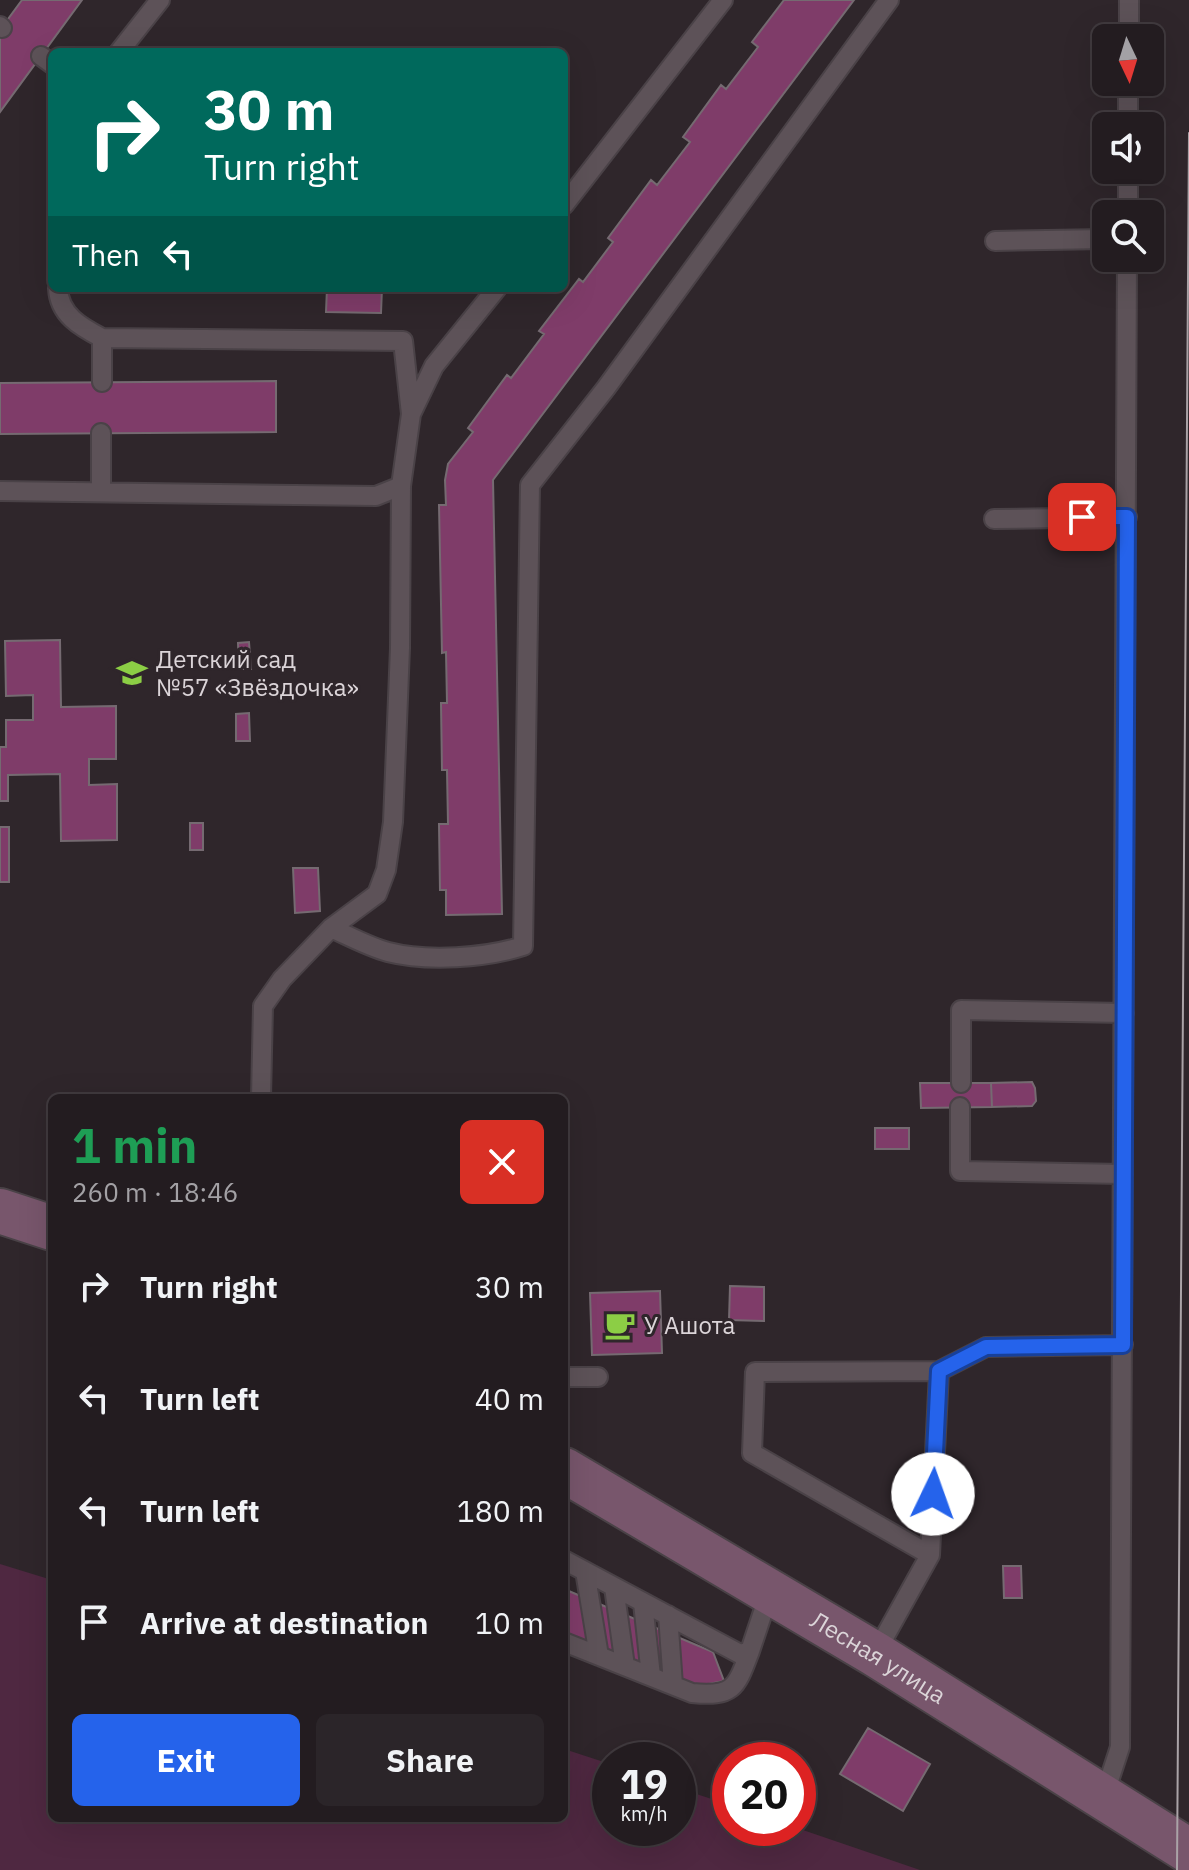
<!DOCTYPE html>
<html lang="en">
<head>
<meta charset="utf-8">
<style>
  :root { --surface:#231c20; --page:#2b2529; --text:#f1f3f6; --muted:#a3a1a5; --line:#403a3e; --accent:#2563eb }
  body { margin:0; font-family:"IBM Plex Sans",sans-serif; background:var(--page); color:var(--text); height:100vh; display:flex; flex-direction:column; font-size:30px; white-space:nowrap }
  * { box-sizing:border-box; margin:0 }
  p { font-size:26px; color:var(--muted) }
  .icon { flex:none; width:44px; height:44px; fill:none; stroke:currentColor; stroke-width:2; stroke-linecap:round; stroke-linejoin:round }
  .map { position:relative; flex:1; overflow:hidden }
  .side { position:absolute; left:48px; top:1094px; width:520px; height:728px; display:flex; flex-direction:column; background:var(--surface); border-radius:12px; box-shadow:0 8px 32px #0002,0 0 0 2px var(--line) }
  .side>* { flex:none }
  .guide { position:absolute; left:48px; top:48px; width:520px; height:244px; border-radius:12px; box-shadow:0 8px 32px #0002,0 0 0 2px var(--line); background:#00695c; color:#fff; overflow:hidden }
  .needle { width:52px; rotate:176deg }
  .controls { position:absolute; left:1092px; top:24px; display:grid; gap:16px }
  .controls a { display:grid; place-items:center; width:72px; height:72px; border-radius:12px; background:var(--surface); box-shadow:0 8px 32px #0002,0 0 0 2px var(--line); font-size:40px }
  .speed { position:absolute; left:592px; top:1742px; display:flex; gap:16px; font-size:40px; font-weight:700; text-align:center }
  .speed>* { display:grid; place-content:center; width:104px; height:104px; border-radius:50%; background:var(--surface); box-shadow:0 8px 32px #0002,0 0 0 2px var(--line); line-height:1 }
  .speed small { font-size:20px; font-weight:400 }
  .speed .limit { border:12px solid #d22; background:#fff; color:#111 }
  .pin { position:absolute; display:grid; place-items:center; width:68px; height:68px; color:#fff; margin:-34px; border-radius:16px; box-shadow:0 4px 12px #0006 }
  .me { position:absolute; width:88px; margin:-44px; rotate:3deg; stroke-linejoin:round; filter:drop-shadow(0 0 6px #0008) }
  .turn { display:flex; align-items:center; gap:28px; height:168px; padding:0 24px; font-size:36px }
  .turn .icon { width:104px; height:104px; stroke-width:2.5 }
  .turn b { display:block; font-size:56px; line-height:68px }
  .then { display:flex; align-items:center; height:76px; padding:0 24px; background:#0003; gap:16px; font-size:30px }
  .round { display:grid; place-items:center; flex:none; width:84px; height:84px; border-radius:12px; background:var(--page) }
  .summary { display:flex; align-items:center; justify-content:space-between; height:136px; padding:0 24px }
  h1 { font-size:48px; font-weight:800; line-height:60px; color:#1e9e55 }
  .cta { display:flex; gap:16px; margin-top:auto; padding:16px 24px }
  .cta a { flex:1; height:92px; border-radius:12px; background:var(--accent); color:#fff; font-size:32px; font-weight:800; line-height:92px; text-align:center }
  .cta a+a { background:var(--page); color:var(--text) }
  ul { padding:0; list-style:none }
  li { display:flex; align-items:center; gap:24px; height:112px; padding:0 24px }
  li div { flex:1 }
  li b { display:block; font-size:30px }
  li em { font-style:normal }
  .map>svg:first-child { display:block }
  .green { fill:#4f2841 }
  .building { fill:#7f3c69; stroke:#756a71; stroke-width:2 }
  .lines { fill:none; stroke-linecap:round; stroke-linejoin:round }
  .lane-casing { stroke:#4a4247; stroke-width:22 }
  .secondary-casing { stroke:#4a4247; stroke-width:48 }
  .lane { stroke:#5d5258; stroke-width:18 }
  .secondary { stroke:#78566c; stroke-width:44 }
  .tram { stroke:#aaa3a7; stroke-width:2 }
  .route-casing { stroke:#184099; stroke-width:20 }
  .route { stroke:#2563eb; stroke-width:14 }
  .labels { text-anchor:middle; dominant-baseline:central; stroke-width:6; stroke-linejoin:round; paint-order:stroke }
  .poi-label { font-size:24px; fill:#dbd4d8; stroke:#2f262b; text-anchor:start }
  .street-label { font-size:24px; fill:#dbd4d8; stroke:#2f262b }
</style>
</head>
<body>
<div class="map">
<svg width="1189" height="1870" viewBox="0 0 1189 1870">
  <rect width="100%" height="100%" fill="#2f262b"/>
  <path class="green" d="M 0,1564 L 52,1580 L 52,1818 L 564,1818 L 564,1749 L 610,1764 L 610,1828 L 678,1828 L 678,1788 L 730,1805 L 730,1828 L 797,1828 L 920,1870 L 0,1870 Z"/>
  <path class="building" d="M 22,0 L 82,0 L 0,112 L 0,30 Z
    M 784,0 L 854,0 L 493,480 L 502,914 L 446,915 L 446,890 L 440,890 L 439,824 L 448,824 L 447,770 L 442,770 L 441,703 L 447,703 L 446,652 L 442,653 L 439,505 L 446,505 L 445,480 L 448,464 L 473,432 L 468,428 L 507,375 L 511,378 L 544,334 L 539,331 L 579,279 L 583,282 L 613,242 L 608,238 L 651,180 L 657,185 L 690,142 L 683,137 L 721,85 L 726,89 L 758,47 L 752,42 Z
    M 327,288 L 382,288 L 381,313 L 326,312 Z
    M 276,381 L 276,432 L 0,434 L 0,383 Z
    M 60,640 L 61,707 L 116,706 L 116,759 L 89,759 L 89,785 L 117,784 L 117,840 L 61,841 L 60,774 L 8,775 L 8,801 L 0,801 L 0,747 L 6,747 L 6,720 L 33,720 L 33,695 L 6,696 L 5,641 Z
    M 249,642 L 251,669 L 239,669 L 238,643 Z
    M 249,713 L 250,741 L 236,741 L 236,714 Z
    M 190,823 L 203,823 L 203,850 L 190,850 Z
    M 0,827 L 9,827 L 9,882 L 0,882 Z
    M 293,868 L 318,868 L 320,911 L 295,913 Z
    M 1032,1082 L 1035,1088 L 1036,1101 L 1032,1106 L 992,1107 L 991,1083 Z
    M 920,1083 L 991,1083 L 992,1107 L 921,1108 Z
    M 875,1128 L 909,1128 L 909,1149 L 875,1149 Z
    M 730,1286 L 764,1287 L 764,1321 L 729,1320 Z
    M 660,1291 L 662,1353 L 592,1355 L 590,1293 Z
    M 1003,1566 L 1021,1566 L 1022,1598 L 1004,1598 Z
    M 564,1589 L 713,1652 L 724,1681 L 698,1686 L 564,1633 Z
    M 868,1728 L 930,1764 L 903,1811 L 840,1774 Z"/>
  <g class="lines">
    <g class="lane-casing">
      <path id="lane" d="M 0,26 L 2,28
        M 1129,38 L 1129,0
        M 119,52 L 160,0
        M 41,56 L 52,64
        M 1128,126 L 1128,82
        M 564,205 L 723,0
        M 1128,214 L 1128,170
        M 995,241 L 1106,239
        M 58,288 C 59,315 81,327 102,338 L 403,341 L 411,414
        M 102,382 L 102,338
        M 0,491 L 376,496 L 401,486
        M 101,492 L 101,433
        M 994,519 L 1127,517
        M 331,928 C 349,936 369,947 388,952 C 427,962 486,958 523,946 L 530,485 L 606,388 L 889,0
        M 961,1083 L 961,1010 L 1124,1013
        M 261,1098 L 263,1006 L 282,979 L 331,928 L 377,894 L 386,870 L 393,822 L 400,648 L 401,486 L 411,414 L 434,366 L 497,288
        M 960,1107 L 960,1171 L 1123,1174
        M 939,1371 L 986,1347 L 1123,1345
        M 564,1377 L 598,1377
        M 564,1560 L 740,1654 L 750,1651 L 770,1591
        M 585,1571 L 599,1656
        M 614,1587 L 625,1666
        M 643,1603 L 651,1676
        M 668,1615 L 673,1685
        M 564,1642 L 692,1693 C 734,1697 736,1688 750,1651
        M 875,1654 L 930,1555 L 939,1371 L 755,1372 L 752,1453 L 930,1555
        M 1104,1796 L 1120,1747 L 1127,258"/>
    </g>
    <g class="secondary-casing">
      <g id="secondary">
        <path d="M 0,1211 L 52,1228"/>
        <path id="s1" d="M 564,1470 L 875,1654 L 1189,1851"/>
      </g>
    </g>
    <use href="#lane" class="lane"/>
    <use href="#secondary" class="secondary"/>
    <path class="tram" d="M 1177,1870 L 1189,133"/>
  </g>
  <g class="lines">
    <g class="route-casing">
      <path id="route" d="M 933,1494 L 939,1371 L 986,1347 L 1123,1345 L 1127,517 L 1082,517"/>
    </g>
    <use href="#route" class="route"/>
  </g>
  <defs>
    <g id="school-bare" transform="scale(2.4)"><path d="M0-5L7-2L0 1L-7-2ZM-4 1L0 2.5L4 1V4Q0 6-4 4Z" fill="#8cce45" stroke="#2f262b" stroke-width="2.5" paint-order="stroke"/></g>
    <g id="cafe-bare" transform="scale(2.4)"><path d="M-5.5-4.5H6V0H3Q3 3.5 0 3.5H-2.5Q-5.5 3.5-5.5 0ZM3-3.2v2h1.7v-2ZM-6 4.5H4V6H-6Z" fill="#8cce45" stroke="#2f262b" stroke-width="2.5" paint-order="stroke"/></g>
  </defs>
  <g fill-rule="evenodd">
    <use href="#school-bare" x="132" y="673"/>
    <use href="#cafe-bare" x="620" y="1325"/>
  </g>
  <g class="labels">
    <g class="poi-label">
      <text x="156" y="659">Детский сад<tspan x="156" dy="28">№57 «Звёздочка»</tspan></text>
      <text x="644" y="1325">У Ашота</text>
    </g>
    <g class="street-label">
      <text stroke="none"><textPath href="#s1" startOffset="366">Лесная улица</textPath></text>
    </g>
  </g>
</svg>
<div class="controls">
<a><svg class="needle" viewBox="-14 -14 28 28"><path d="M0-13l5 13h-10z" fill="#e53935"/><path d="M0 13l5-13h-10z" fill="#a3a1a5"/></svg></a>
<a><svg class="icon" aria-label="sound" viewBox="0 0 24 24"><path d="M4 9h4l5-4v14l-5-4H4zM17 9q2 3 0 6"/></svg></a>
<a><svg class="icon" aria-label="search" viewBox="0 0 24 24"><circle cx="10" cy="10" r="6"/><path d="M15 15l6 6"/></svg></a>
</div>
<div class="speed"><div>19<small>km/h</small></div><div class="limit">20</div></div>
<div class="pin" style="left:1082px;top:517px;background:#d93025"><svg class="icon" aria-label="arrive" viewBox="0 0 24 24"><path d="M6 21V4h12l-3 4 3 4H6"/></svg></div>
<svg class="me" style="left:933px;top:1494px" viewBox="-20 -20 40 40"><circle r="19" fill="#fff"/><path d="M0-13L10 11 0 6-10 11z" fill="#2563eb"/></svg>
<div class="guide">
<div class="turn"><svg class="icon" aria-label="right" viewBox="0 0 24 24"><path d="M7 20v-9h11M14 6l5 5-5 5"/></svg><div><b>30 m</b>Turn right</div></div>
<div class="then">Then<svg class="icon" aria-label="left" viewBox="0 0 24 24"><path d="M17 20v-9H6M10 6l-5 5 5 5"/></svg></div>
</div>
<section class="side">
<div class="summary"><div><h1>1 min</h1><p>260 m · 18:46</p></div><a class="round" style="background:#d93025;color:#fff"><svg class="icon" aria-label="close" viewBox="0 0 24 24"><path d="M6 6l12 12M18 6L6 18"/></svg></a></div>
<ul>
<li><svg class="icon" aria-label="right" viewBox="0 0 24 24"><path d="M7 20v-9h11M14 6l5 5-5 5"/></svg><div><b>Turn right</b></div><em>30 m</em></li>
<li><svg class="icon" aria-label="left" viewBox="0 0 24 24"><path d="M17 20v-9H6M10 6l-5 5 5 5"/></svg><div><b>Turn left</b></div><em>40 m</em></li>
<li><svg class="icon" aria-label="left" viewBox="0 0 24 24"><path d="M17 20v-9H6M10 6l-5 5 5 5"/></svg><div><b>Turn left</b></div><em>180 m</em></li>
<li><svg class="icon" aria-label="arrive" viewBox="0 0 24 24"><path d="M6 21V4h12l-3 4 3 4H6"/></svg><div><b>Arrive at destination</b></div><em>10 m</em></li>
</ul>
<div class="cta"><a>Exit</a><a>Share</a></div>
</section>
</div>
</body>
</html>
